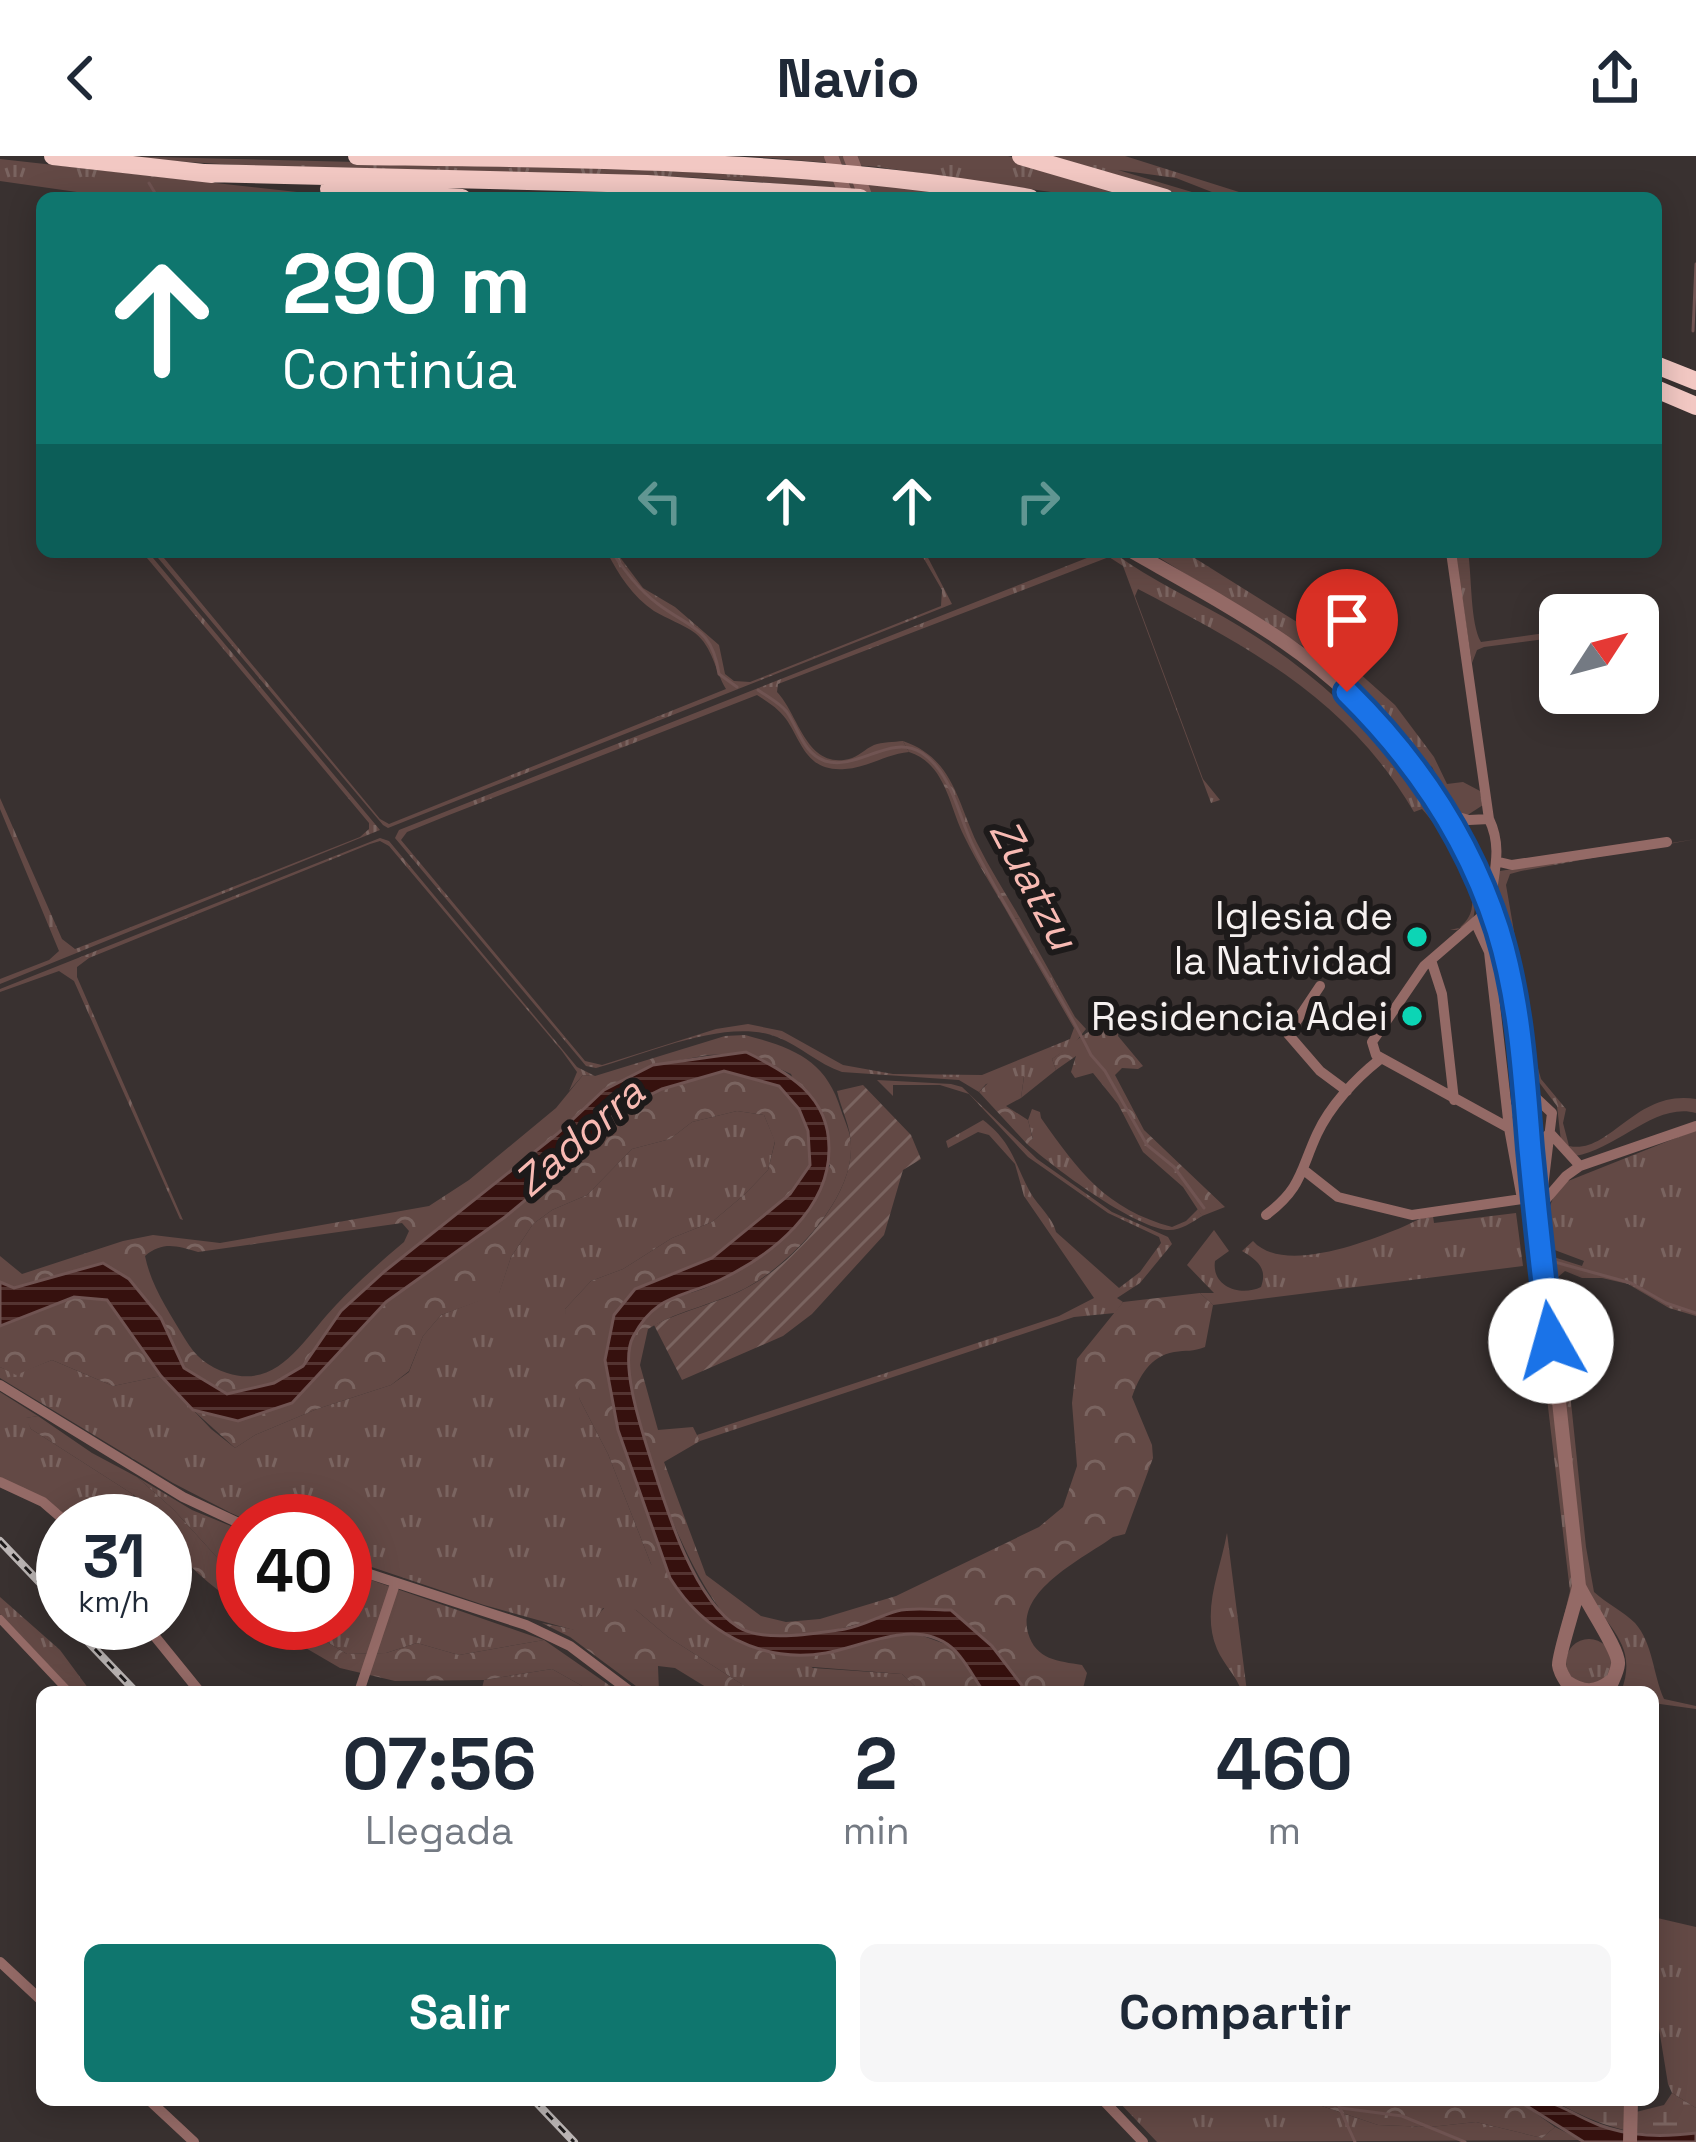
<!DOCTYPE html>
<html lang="es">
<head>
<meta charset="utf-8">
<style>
  :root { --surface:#fff; --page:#f6f6f7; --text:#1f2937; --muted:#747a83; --accent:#0f766e }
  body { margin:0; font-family:"Space Grotesk",sans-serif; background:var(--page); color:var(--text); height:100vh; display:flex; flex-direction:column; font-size:45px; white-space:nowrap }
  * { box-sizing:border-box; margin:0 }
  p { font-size:39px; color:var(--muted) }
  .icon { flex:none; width:66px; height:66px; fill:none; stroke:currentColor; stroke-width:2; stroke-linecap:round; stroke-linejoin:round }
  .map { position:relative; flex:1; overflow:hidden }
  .sheet { position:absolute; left:36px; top:1530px; width:1623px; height:420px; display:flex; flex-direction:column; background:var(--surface); border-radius:18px; box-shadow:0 6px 30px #0003 }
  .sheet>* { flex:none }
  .guide { position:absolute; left:36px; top:36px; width:1626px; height:366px; border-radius:18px; box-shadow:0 6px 30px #0003; background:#0f766e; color:#fff; overflow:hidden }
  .needle { width:78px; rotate:54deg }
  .buttons { position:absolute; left:1539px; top:438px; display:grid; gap:24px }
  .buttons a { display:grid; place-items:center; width:120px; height:120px; border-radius:18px; background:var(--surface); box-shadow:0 6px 30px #0003; font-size:60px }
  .speed { position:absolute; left:36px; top:1338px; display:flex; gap:24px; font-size:60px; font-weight:700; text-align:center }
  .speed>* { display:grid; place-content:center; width:156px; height:156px; border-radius:50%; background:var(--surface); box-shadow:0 6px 30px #0003; line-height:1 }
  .speed small { font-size:30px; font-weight:400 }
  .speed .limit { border:18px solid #d22; background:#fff; color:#111 }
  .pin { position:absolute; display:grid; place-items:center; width:102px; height:102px; color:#fff; margin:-123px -51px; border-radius:50% 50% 50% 0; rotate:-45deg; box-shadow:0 0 12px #0007 }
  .pin .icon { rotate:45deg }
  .me { position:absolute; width:132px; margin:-66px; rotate:353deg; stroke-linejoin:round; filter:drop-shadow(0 0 9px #0008) }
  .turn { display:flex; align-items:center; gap:42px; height:252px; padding:0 48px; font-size:54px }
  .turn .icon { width:156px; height:156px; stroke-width:2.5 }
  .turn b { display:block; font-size:84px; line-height:102px }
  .lanes { display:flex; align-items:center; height:114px; padding:0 48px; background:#0003; justify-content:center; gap:60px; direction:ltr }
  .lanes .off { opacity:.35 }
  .eta { display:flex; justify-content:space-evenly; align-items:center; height:204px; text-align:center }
  .eta b { font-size:72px; font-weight:800; line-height:84px }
  .action { display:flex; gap:24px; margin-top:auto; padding:24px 48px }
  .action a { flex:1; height:138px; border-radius:18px; background:var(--accent); color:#fff; font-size:48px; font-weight:800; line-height:138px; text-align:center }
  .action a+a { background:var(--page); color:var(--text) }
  header { display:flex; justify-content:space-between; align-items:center; height:156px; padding:0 48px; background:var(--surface); font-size:54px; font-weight:800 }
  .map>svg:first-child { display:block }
  .grass { fill:url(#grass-tufts) }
  .forest { fill:url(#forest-crowns); fill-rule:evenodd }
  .wetland { fill:url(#wetland-marsh) }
  .garden { fill:url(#garden-furrows) }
  .water { fill:url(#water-rules); stroke:#705452; stroke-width:3 }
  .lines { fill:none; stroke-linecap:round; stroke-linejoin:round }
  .stream { stroke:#705452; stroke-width:3 }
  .pedestrian { stroke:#946a66; stroke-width:8 }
  .minor { stroke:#946a66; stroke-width:10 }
  .tertiary { stroke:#946a66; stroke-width:14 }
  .motorway { stroke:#f2c8c3; stroke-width:18 }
  .rail-casing { stroke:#bcb6b5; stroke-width:8 }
  .rail { stroke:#1d1a1a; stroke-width:3; stroke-dasharray:9; stroke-linecap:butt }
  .route-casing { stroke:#114b97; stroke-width:30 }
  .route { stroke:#1a73e8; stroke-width:21 }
  .poi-dot { fill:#0cd5b5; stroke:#1d1a1a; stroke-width:4.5 }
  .labels { text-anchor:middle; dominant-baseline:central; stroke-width:12; stroke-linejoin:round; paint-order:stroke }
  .poi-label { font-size:39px; fill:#f6f1f0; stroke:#1d1a1a; text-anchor:end }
  .water-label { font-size:42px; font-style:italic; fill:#f8bab3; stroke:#1d1a1a }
</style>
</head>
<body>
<header><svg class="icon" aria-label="back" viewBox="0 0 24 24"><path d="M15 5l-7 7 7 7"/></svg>Navio<svg class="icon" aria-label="share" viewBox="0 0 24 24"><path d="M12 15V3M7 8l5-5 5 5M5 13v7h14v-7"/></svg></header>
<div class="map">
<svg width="1696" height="1986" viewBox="0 0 1696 1986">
  <defs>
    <pattern id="grass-tufts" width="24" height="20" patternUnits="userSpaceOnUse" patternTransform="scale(3)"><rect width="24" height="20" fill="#634945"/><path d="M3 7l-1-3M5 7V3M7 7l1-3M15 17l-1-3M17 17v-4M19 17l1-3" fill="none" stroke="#7a6460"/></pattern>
    <pattern id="forest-crowns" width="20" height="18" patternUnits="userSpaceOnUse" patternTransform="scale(3)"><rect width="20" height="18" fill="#634945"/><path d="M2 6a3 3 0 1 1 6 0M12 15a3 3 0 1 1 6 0" fill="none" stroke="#7a6460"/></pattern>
    <pattern id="wetland-marsh" width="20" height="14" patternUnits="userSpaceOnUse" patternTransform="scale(3)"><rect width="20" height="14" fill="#634945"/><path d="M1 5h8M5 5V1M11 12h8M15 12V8" fill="none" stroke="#7a6460"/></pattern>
    <pattern id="garden-furrows" width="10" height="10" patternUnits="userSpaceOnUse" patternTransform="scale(3)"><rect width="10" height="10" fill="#634945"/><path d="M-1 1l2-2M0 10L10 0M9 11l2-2" fill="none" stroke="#7a6460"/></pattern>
    <pattern id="water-rules" width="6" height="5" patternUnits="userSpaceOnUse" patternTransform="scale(3)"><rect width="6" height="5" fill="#36110e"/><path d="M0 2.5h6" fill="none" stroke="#543431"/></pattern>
  </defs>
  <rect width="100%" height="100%" fill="#393130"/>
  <path class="grass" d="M 114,0 L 687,14 L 906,31 L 984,42 C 883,42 783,25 682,21 C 493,14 303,18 114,0 Z
    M 748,0 L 1008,0 L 1151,42 L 1093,42 L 878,11 Z
    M 1047,0 L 1125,0 L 1258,42 L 1217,42 L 1217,38 L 1176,22 L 1118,14 L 1212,42 L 1194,42 Z
    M 0,3 L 351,42 L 119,42 L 0,25 Z
    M 142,396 L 148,396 L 380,674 L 0,828 L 0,823 L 49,804 L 59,795 L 0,653 L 0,642 L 62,783 L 75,793 L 360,681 L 369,673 L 369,667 Z
    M 153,396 L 159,396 L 380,663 L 389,668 L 726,533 C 715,515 713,491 695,477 C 683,468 667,463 654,455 C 633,441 618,418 607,396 L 616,396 L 643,432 L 675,451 L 719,489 L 725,518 L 734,525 L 750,526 L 941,450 L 942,434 L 920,396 L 925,396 L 952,448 L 388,672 L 383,669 Z
    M 1102,396 L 1113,396 C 1151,425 1198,445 1239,470 C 1328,524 1398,594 1448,684 C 1463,710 1483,739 1471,769 L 1450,774 L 1457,774 C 1465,767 1471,761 1472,750 C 1475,726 1438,670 1422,653 L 1414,656 C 1348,543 1250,492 1138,433 L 1135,440 L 1203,623 L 1220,644 L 1211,647 L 1123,410 L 1109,401 L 778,528 L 777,536 C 799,559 806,613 849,603 C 858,601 865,593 874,589 C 882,586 894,586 903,585 L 909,596 C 886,598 867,612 845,613 C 806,616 802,586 786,563 C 778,552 768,546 757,539 L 449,659 L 407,676 L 401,684 L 585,905 L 602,909 L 716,873 L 748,868 L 782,875 L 843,909 L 893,918 L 982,919 L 1070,883 L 1074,872 L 1011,763 L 1020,762 L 1075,861 L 1086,873 L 1074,888 L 1052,903 L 1056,914 L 1021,942 L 1024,921 L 986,928 L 979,936 L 959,924 L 842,916 C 818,908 801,890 777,881 C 727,861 647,898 596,912 L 586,910 L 395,682 L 399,674 Z
    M 1150,396 L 1185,396 L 1313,476 L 1395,549 L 1434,601 L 1447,628 L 1463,626 L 1480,635 L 1483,649 L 1466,660 L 1453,654 L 1432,611 L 1418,602 L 1384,561 L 1317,499 Z
    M 1455,396 L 1468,396 C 1472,421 1470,467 1481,486 L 1560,475 L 1560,481 L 1484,491 L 1477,494 L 1472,507 Z
    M 380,682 L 389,685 L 577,911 L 595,920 L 583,919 L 569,935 L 577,916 L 562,895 L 389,690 L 380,685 L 370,688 L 89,802 L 77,811 L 77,821 L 183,1064 L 180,1063 L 74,825 L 59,815 L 0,836 L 0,833 Z
    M 1696,683 L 1521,715 L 1510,718 L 1506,729 L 1537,909 L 1541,923 L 1566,953 L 1563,967 L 1569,990 C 1610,999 1635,933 1696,943 L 1696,957 C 1655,946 1618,993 1575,1000 L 1561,985 L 1557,950 L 1532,917 L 1525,852 L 1500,751 L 1497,719 L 1500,715 Z
    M 877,924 L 951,928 L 962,931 L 1037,1003 L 1112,1056 L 1168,1081 L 1172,1088 L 1140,1127 L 1117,1142 L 1123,1146 L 1115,1157 L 1074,1161 L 700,1285 L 697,1279 L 1059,1160 L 1094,1142 L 1024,1040 L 1015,1008 L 989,979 L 978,976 L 948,992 L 946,985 L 983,964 C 1012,986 1014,1006 1030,1036 C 1038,1050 1053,1062 1056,1076 L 1119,1132 L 1140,1116 L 1161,1087 L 1159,1081 L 1108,1057 L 1028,1001 L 969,938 L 940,929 L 893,929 L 893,940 Z
    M 1032,953 L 1040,956 L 1041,962 C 1079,1016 1106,1053 1172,1071 L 1186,1065 L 1198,1053 L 1202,1060 C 1191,1067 1180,1075 1167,1074 C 1130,1069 1056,1013 1027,988 L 1033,983 L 1028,964 Z
    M 737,955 L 764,959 L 775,985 L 768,1014 L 745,1038 L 712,1066 L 672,1082 L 623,1113 L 591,1125 L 565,1153 L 580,1244 L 608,1298 L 651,1408 L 813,1512 L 902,1518 L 921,1536 L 754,1536 L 668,1481 L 636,1454 L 603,1452 L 594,1468 L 581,1476 L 484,1449 L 345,1402 L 345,1365 L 249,1365 L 231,1357 L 173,1327 L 0,1222 L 0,1211 L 16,1218 L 52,1204 L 113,1230 L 161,1220 L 211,1273 L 235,1292 L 255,1279 L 317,1253 L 391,1229 L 409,1216 L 423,1180 L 441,1159 L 499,1137 L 511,1101 L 533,1068 L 552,1054 L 587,1039 L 632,993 L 670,983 L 692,966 Z
    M 1696,974 L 1696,1160 L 1669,1152 L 1628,1128 L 1602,1122 L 1582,1122 L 1565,1115 L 1558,1121 L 1586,1391 L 1594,1436 C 1606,1447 1624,1456 1635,1467 C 1653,1487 1653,1519 1664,1543 L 1696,1550 L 1696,1553 L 1653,1547 L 1653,1536 L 1621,1536 C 1640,1486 1604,1472 1585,1430 L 1547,1099 L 1582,1110 L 1584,1105 L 1552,1093 C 1546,1066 1545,1049 1563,1027 Z
    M 1524,1050 L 1532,1064 L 1574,1427 L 1572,1449 L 1562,1468 L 1570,1435 Z
    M 1516,1057 L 1523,1110 L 1213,1149 L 1200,1137 L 1214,1137 L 1187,1109 L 1214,1074 L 1229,1095 L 1215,1105 C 1211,1131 1241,1141 1261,1131 C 1268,1112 1257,1104 1242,1095 L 1253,1085 C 1282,1118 1363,1087 1398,1073 C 1411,1068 1419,1061 1433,1060 L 1434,1067 Z
    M 0,1236 L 38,1260 L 26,1262 L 31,1273 L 134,1339 L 98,1365 L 71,1365 L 60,1354 L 0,1323 Z
    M 137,1321 L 192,1354 L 243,1375 L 243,1430 L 173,1353 Z
    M 1227,1377 L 1247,1536 L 1242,1536 C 1236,1519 1224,1509 1217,1493 C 1201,1455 1220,1416 1227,1377 Z
    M 345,1415 L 544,1484 L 459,1499 L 417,1487 L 386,1497 L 347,1498 L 295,1467 L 345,1467 Z
    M 0,1441 L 60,1494 L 91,1536 L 74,1536 L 0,1458 Z
    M1566 1506a23 23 0 1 1 46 0a23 23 0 1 1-46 0Z
    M 552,1513 L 593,1536 L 481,1536 L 484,1524 Z
    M 1653,1761 L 1696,1771 L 1696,1952 L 1672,1937 L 1668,1928 L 1655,1848 Z
    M 1117,1944 L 1304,1944 L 1378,1969 L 1430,1971 L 1476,1966 L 1542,1982 L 1555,1971 L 1581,1984 L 1157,1986 Z"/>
  <path class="forest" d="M 903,585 C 953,602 957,645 977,687 C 990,713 1006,738 1020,762 L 1011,763 C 996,736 978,709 964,680 C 949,650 946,608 909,596 Z
    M 1120,864 L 1118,880 L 1143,910 L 1138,913 L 1122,912 L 1115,919 L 1144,974 L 1225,1051 L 1202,1060 L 1183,1031 L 1143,996 L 1118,948 L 1093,917 L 1075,922 L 1071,916 L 1076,900 L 1056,914 L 1052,903 C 1082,882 1082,874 1120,864 Z
    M 745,879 C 794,892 826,904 841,954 C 845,966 851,977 851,990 C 853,1042 794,1104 751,1129 C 719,1148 680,1153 648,1173 L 640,1209 L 658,1274 L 693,1271 L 700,1285 L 664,1306 L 706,1419 L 761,1460 L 786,1466 L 820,1463 L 896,1440 L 1039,1371 L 1063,1351 L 1077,1310 L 1072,1247 L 1077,1203 L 1123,1146 L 1200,1137 L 1213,1149 L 1205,1191 C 1193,1196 1186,1194 1174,1196 C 1150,1200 1139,1221 1132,1241 L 1152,1289 L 1153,1302 L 1125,1378 L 1113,1381 C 1084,1402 1016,1434 1028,1477 C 1036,1504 1058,1505 1082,1509 L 1087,1517 L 1082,1536 L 1027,1536 L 1026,1532 L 900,1454 C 860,1469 782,1494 740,1472 C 693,1447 609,1224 633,1180 C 661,1129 684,1148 722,1123 C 734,1115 744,1100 754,1090 C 779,1063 804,1037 830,1010 L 791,918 L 746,897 L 708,899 L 653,909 L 604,934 L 557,978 L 385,1115 L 341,1155 L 303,1210 L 274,1227 L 227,1238 L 184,1212 L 161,1162 L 129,1123 L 14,1132 L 0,1126 L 0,1100 L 22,1118 L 123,1085 L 153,1079 L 220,1087 L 429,1050 L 469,1024 L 556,952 L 583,919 L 595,920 L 725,880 ZM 402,1067 L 409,1075 L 404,1086 C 380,1106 357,1127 336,1149 C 304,1182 279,1234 227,1217 C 208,1211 195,1200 185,1183 C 169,1156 151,1130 145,1100 C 163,1085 177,1090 198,1096 Z
    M 724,915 L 779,930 L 799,953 L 808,975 L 810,1009 L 790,1038 L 744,1079 L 712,1102 L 664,1120 L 605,1204 L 618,1274 L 670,1422 L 722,1479 L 824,1497 L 890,1479 L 920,1479 L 951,1490 L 984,1536 L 921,1536 L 902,1518 L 749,1506 L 686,1459 L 651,1408 L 608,1298 L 580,1244 L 567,1205 L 565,1153 L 591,1125 L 623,1113 L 672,1082 L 712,1066 L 745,1038 L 768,1014 L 775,986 L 764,959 L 737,955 L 692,966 L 670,983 L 632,993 L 587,1039 L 552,1054 L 533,1068 L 511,1101 L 499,1138 L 441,1159 L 423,1180 L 409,1215 L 391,1229 L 317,1253 L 255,1279 L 235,1292 L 193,1254 L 238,1265 L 292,1247 L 386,1146 L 505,1061 L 552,1022 L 616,956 L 662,933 Z
    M 1024,920 L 1021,942 L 1006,950 L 1028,964 L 1033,984 L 1027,988 L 979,936 L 994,921 Z
    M 74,1141 L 107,1144 L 161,1220 L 113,1230 L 52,1204 L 16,1219 L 0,1211 L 0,1170 Z
    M 38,1260 L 92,1297 L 137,1321 L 173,1353 L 243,1430 L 243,1453 C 219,1435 165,1397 165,1365 L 156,1365 L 134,1339 L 31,1273 L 25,1262 Z
    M 613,1444 L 636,1454 L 668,1481 L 754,1536 L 714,1536 L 675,1512 L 658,1510 L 659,1536 L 644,1536 L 570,1481 L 542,1467 L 581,1475 C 596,1467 599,1454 613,1444 Z
    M 263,1467 L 295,1467 L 347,1498 L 386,1497 L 417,1487 L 459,1499 L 544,1484 L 619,1536 L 593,1536 L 552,1513 L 484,1524 L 395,1525 L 340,1512 Z
    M 1304,1944 L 1517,1944 L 1555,1971 L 1542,1982 L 1476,1966 L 1430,1971 L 1378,1969 Z"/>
  <path class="wetland" d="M 1672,1937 L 1696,1952 L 1696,1977 C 1640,1984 1601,1971 1552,1944 L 1611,1944 L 1636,1956 L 1664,1949 Z"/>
  <path class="garden" d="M 863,929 L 911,979 L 921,1003 L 903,1014 L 884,1079 L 812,1158 L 783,1180 L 682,1224 L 654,1169 C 684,1154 720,1147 750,1130 C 793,1107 853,1042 851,990 C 851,971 841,953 837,935 Z"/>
  <path class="water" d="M 746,896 C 788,917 829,939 829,992 C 830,1053 772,1099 720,1124 C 682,1142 655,1138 633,1181 C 619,1207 642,1275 651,1304 C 666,1352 693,1443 738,1471 C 763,1487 818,1477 845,1473 C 863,1470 879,1460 897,1455 C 913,1451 934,1454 951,1454 L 992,1490 L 1027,1536 L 984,1536 C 974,1523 964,1501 951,1491 C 915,1462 865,1490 826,1497 C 761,1508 704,1476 670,1422 L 618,1274 L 605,1204 L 614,1159 L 635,1133 L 712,1102 L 790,1038 L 810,1009 L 808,975 L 799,953 L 779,930 L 724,915 L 662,933 L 616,956 L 552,1022 L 505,1061 L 386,1146 L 292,1247 L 238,1265 L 193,1254 L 161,1220 L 107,1144 L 74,1141 L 0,1170 L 0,1126 L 14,1132 L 103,1107 L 129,1123 L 161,1162 L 184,1212 L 227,1238 L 274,1227 L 303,1210 L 341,1155 L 385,1115 L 557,978 L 604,934 L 653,909 Z
    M 1517,1944 C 1563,1944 1561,1954 1599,1969 C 1631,1981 1663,1981 1696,1977 L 1696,1986 L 1584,1986 Z"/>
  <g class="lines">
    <path class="stream" d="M 149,27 L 158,42
      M 1693,175 L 1696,108
      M 612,396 C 625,415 639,434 658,448 C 691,473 712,471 719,518 L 737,531
      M 758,534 C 768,541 780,547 787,556 C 799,574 803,597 825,605 C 858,615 890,577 922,597 C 953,618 958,660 974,692 C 1010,763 1056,828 1091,899 L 1105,915 L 1147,989 L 1174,1011 L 1204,1052
      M 1551,1105 L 1631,1127 L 1666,1147 L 1696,1157
      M 1336,1944 L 1355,1986
      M 1341,1952 L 1402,1960 L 1465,1986"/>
    <path class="pedestrian" d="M 0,1463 L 69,1536"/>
    <path class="minor" d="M 1451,396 L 1489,663
      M 1444,657 L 1469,664 L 1489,663 C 1504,694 1492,720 1490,753 L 1424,810 L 1372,886 L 1376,899 L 1509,972 L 1517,984 L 1538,987 L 1550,977
      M 1499,706 L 1512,709 L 1667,686
      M 1476,768 L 1489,796 L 1509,972 L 1522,1043
      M 1431,804 L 1442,838 L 1454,944
      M 1320,830 L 1288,878 L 1320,915 L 1347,935
      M 1509,957 L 1527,943 L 1537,943 L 1552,957 L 1541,1048
      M 1550,977 L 1580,1010
      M 1305,1015 L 1338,1041 L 1412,1059 L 1522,1043 L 1535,1046
      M 1541,1049 L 1566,1020 L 1580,1010 L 1696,970
      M 1266,1059 C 1302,1032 1300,1015 1317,978 C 1330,950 1355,923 1379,904
      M 0,1229 L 183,1341 L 243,1369
      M 0,1326 L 43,1346 L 65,1365
      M 345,1410 L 526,1469 L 570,1490 L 631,1536
      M 144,1467 L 200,1536
      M 359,1536 L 395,1428
      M 0,1806 L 42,1845
      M 149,1944 L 194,1986
      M 1103,1944 L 1143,1986"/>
    <path class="tertiary" d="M 831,0 L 847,42
      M 850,0 L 866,42
      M 1133,396 C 1184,425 1236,453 1284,486 C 1415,576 1486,704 1517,858 L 1579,1430 C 1587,1448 1620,1495 1618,1508 C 1617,1518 1611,1526 1608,1536
      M 1567,1526 C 1583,1537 1596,1537 1611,1525
      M 1573,1536 C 1568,1527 1560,1519 1559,1509 C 1558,1500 1576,1446 1579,1430
      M 1630,1986 L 1631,1944"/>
    <path class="motorway" d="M 53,0 L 212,18
      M 357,0 C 583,3 808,3 1030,42
      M 1021,0 L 1165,42
      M 204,17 L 647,28 L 860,42
      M 329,33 L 462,42
      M 1656,209 L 1696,225
      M 1656,233 L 1696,250"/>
    <g class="rail-casing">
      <path id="rail" d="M 0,1385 L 63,1451
        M 70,1467 L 136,1536
        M 534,1944 L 574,1986"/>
    </g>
    <use href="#rail" class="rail"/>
  </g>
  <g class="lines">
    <g class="route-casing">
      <path id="route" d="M 1347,536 C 1415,603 1469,683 1498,774 C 1520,845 1524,919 1530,993 C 1536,1057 1543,1121 1551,1185"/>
    </g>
    <use href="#route" class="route"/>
  </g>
  <g class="poi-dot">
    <circle cx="1417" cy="781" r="12"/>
    <circle cx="1412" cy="860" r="12"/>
  </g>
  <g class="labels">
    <g class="poi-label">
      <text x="1393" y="759">Iglesia de<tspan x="1393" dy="45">la Natividad</tspan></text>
      <text x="1388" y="860">Residencia Adei</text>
    </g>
    <g class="water-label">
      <text transform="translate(1034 728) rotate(62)">Zuatzu</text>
      <text transform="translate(579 981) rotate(-41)">Zadorra</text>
    </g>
  </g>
</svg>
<div class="buttons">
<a><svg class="needle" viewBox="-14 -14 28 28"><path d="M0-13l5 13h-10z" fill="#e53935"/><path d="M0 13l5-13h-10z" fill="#747a83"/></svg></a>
</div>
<div class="speed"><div>31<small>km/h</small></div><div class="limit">40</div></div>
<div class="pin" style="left:1347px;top:536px;background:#d93025"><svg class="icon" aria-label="arrive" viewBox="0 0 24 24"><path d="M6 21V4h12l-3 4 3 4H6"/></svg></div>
<svg class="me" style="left:1551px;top:1185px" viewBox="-20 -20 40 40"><circle r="19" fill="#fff"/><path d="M0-13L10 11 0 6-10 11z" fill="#1a73e8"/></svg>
<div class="guide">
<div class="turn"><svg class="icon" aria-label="ahead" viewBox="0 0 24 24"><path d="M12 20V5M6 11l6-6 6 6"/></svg><div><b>290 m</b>Continúa</div></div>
<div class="lanes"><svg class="icon off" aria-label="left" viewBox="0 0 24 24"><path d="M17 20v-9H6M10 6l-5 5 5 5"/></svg><svg class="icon" aria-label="ahead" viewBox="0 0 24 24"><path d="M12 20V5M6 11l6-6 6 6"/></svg><svg class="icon" aria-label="ahead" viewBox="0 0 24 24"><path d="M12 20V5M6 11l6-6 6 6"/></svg><svg class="icon off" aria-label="right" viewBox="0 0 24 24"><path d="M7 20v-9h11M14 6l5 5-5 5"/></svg></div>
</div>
<section class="sheet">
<div class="eta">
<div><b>07:56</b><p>Llegada</p></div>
<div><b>2</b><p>min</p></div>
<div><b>460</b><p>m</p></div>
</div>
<div class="action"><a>Salir</a><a>Compartir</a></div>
</section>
</div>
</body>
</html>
